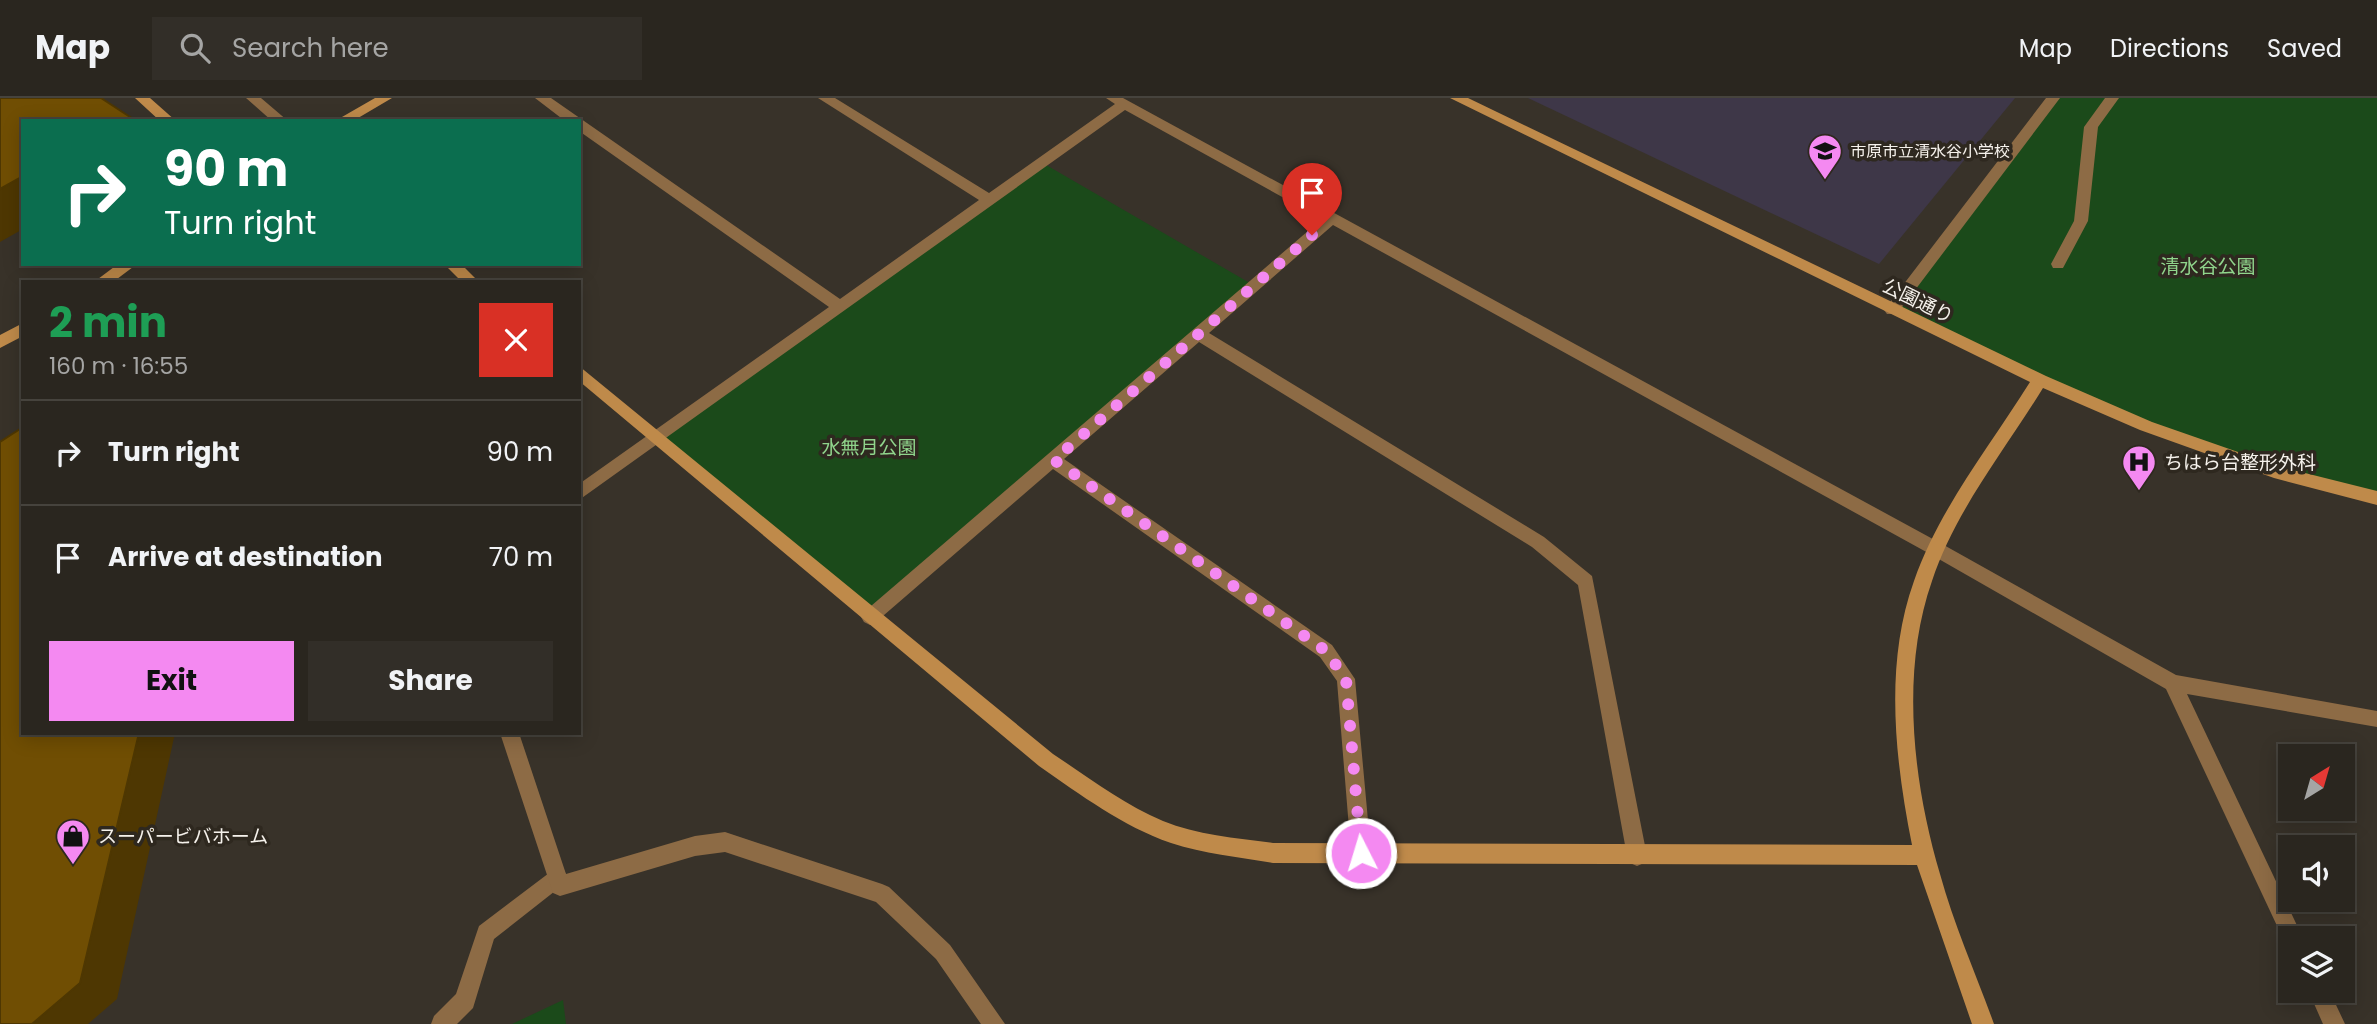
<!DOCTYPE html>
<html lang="en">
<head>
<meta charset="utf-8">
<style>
  :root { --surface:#2a261f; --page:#322e28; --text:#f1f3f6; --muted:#a5a5a4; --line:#46433d; --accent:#f489f1 }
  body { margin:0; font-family:Poppins,"Noto Sans JP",sans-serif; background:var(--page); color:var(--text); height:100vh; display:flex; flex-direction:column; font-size:26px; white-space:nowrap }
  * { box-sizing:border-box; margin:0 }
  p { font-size:23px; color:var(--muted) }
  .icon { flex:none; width:38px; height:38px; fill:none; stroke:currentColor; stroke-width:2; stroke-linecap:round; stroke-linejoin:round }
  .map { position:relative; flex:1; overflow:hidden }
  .sheet { position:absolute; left:21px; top:182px; width:560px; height:455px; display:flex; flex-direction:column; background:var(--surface); border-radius:0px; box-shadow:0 4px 18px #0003,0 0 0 2px var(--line) }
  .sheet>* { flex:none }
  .top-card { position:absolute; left:21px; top:21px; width:560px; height:147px; border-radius:0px; box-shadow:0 4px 18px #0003,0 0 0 2px var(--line); background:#0b6e4f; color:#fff; overflow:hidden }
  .needle { width:46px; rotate:37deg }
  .controls { position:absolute; left:2278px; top:646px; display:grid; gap:14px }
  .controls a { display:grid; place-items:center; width:77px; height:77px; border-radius:0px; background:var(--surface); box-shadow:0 4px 18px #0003,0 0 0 2px var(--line); font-size:35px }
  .pin { position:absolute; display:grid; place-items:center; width:60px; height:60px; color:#fff; margin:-72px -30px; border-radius:50% 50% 50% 0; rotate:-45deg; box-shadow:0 0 7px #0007 }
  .pin .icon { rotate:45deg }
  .me { position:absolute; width:77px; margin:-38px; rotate:355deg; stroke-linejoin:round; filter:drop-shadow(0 0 5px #0008) }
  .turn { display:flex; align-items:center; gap:24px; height:147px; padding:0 28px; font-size:32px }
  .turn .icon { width:91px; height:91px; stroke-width:2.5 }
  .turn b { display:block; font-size:49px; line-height:60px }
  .round { display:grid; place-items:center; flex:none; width:74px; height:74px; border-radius:0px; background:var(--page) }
  .headline { display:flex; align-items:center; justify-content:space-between; height:119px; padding:0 28px }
  h1 { font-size:42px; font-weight:700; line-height:52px; color:#1e9e55 }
  .action { display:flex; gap:14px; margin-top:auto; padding:14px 28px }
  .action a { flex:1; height:80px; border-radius:0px; background:var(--accent); color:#111; font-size:28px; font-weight:700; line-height:80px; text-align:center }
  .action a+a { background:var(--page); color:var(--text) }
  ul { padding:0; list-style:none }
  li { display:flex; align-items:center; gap:21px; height:105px; padding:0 28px; border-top:2px solid var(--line) }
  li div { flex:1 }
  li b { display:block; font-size:26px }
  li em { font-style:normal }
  header { display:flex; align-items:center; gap:42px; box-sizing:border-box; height:98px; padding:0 35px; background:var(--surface); border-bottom:2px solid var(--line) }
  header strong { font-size:33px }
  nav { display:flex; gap:38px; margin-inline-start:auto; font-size:24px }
  .search { width:490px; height:63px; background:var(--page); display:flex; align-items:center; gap:18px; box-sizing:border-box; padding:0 24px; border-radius:0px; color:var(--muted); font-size:26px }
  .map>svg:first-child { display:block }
  .education { fill:#3e3748 }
  .green { fill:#1b4a1a }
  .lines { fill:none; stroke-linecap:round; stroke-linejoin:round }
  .lane { fill:#8d6b45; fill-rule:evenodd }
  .street { fill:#8d6b45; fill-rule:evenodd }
  .secondary { fill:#bf8a4a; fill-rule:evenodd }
  .shaded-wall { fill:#4e3702 }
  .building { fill:#704e03; stroke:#4e3702; stroke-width:2 }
  .route { stroke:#f489f1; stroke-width:12; stroke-dasharray:0 21.6 }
  .labels { text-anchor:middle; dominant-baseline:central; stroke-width:7; stroke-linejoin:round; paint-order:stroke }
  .far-poi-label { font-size:16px; fill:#f5f1eb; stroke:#2e281f; text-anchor:start }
  .park-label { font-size:19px; fill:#90d58c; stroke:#2e281f }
  .street-label { font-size:19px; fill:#f5f1eb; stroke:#2e281f }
  .poi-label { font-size:19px; fill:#f5f1eb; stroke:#2e281f; text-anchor:start }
</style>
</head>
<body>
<header>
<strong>Map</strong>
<div class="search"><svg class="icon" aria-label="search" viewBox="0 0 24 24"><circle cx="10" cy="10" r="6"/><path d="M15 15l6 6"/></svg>Search here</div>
<nav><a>Map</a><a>Directions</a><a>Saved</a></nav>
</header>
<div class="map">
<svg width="2377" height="926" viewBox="0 0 2377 926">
  <rect width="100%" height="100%" fill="#383229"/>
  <path class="education" d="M 1528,0 L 2015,0 L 1879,166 Z"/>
  <path class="green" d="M 2053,0 L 2377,0 L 2377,400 L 2280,375 L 2078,299 L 1892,212 Z
    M 1041,64 L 1255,188 L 870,519 L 658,341 Z
    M 563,902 L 566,926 L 512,926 Z"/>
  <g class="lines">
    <path class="lane" d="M 2046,0 L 2060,0 L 1897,216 L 1887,216 L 1884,212 L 1887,208 Z
      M 2105,0 L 2119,0 L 2098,29 L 2088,123 L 2063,170 L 2053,170 L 2051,166 L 2074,123 L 2084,29 Z
      M 557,769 L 564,772 L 567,779 L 564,786 L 494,841 L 473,910 L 457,926 L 431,926 L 434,918 L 456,896 L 479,828 Z"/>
    <path class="street" d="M 246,0 L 261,0 L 288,23 L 272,23 Z
      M 535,0 L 551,0 L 840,201 L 979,102 L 818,0 L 835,0 L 989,95 L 1115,6 L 1106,0 L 1123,0 L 1942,446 L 2176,577 L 2377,613 L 2377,629 L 2187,596 L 2303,840 L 2291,840 L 2291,849 L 2286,847 L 2166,591 L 1930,456 L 1333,127 L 1209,235 L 1544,439 L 1592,478 L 1647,758 L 1644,765 L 1637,768 L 1630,765 L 1627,758 L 1578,487 L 1532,449 L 1199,244 L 1064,361 L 1332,547 L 1355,581 L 1371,755 L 1368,762 L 1361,765 L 1354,762 L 1351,755 L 1337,583 L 1320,559 L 1053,371 L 876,524 L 870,527 L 864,524 L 861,519 L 864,514 L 1322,121 L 1125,12 L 579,402 L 579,386 L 829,209 L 579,33 L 579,23 L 565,23 Z
      M 500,635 L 519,635 L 566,776 L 695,738 L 725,734 L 882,786 L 889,789 L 950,847 L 1005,926 L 981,926 L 936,861 L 876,804 L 725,754 L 695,758 L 560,798 L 553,795 Z
      M 2308,892 L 2329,892 L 2345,926 L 2323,926 Z"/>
    <path class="secondary" d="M 135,0 L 150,0 L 176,23 L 160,23 Z
      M 375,0 L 392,0 L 353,23 L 335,23 Z
      M 1450,0 L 1468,0 L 2046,278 L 2152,324 L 2281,369 L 2377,393 L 2377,407 L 2274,380 L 2140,332 L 2043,290 C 2005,352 1955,413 1932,483 C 1900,574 1913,685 1940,776 C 1954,827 1976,876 1994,926 L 1972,926 L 1917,767 L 1273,765 C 1239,759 1204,756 1171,745 C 1122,728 1081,697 1039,668 L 579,283 L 579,268 L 1053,656 C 1088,679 1123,706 1163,723 C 1197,737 1236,740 1273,745 L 1912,747 C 1895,662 1884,566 1914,483 C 1939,411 1990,348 2030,284 Z
      M 118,166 L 137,166 L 113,184 L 94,184 Z
      M 444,166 L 461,166 L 479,184 L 462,184 Z
      M 23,225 L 23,238 L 0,250 L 0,237 Z"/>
  </g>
  <path class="shaded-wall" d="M 23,78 L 23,131 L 0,144 L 0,91 Z
    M 139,635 L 175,635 L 117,901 L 88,926 L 32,926 Z"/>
  <path class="building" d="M 0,0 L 101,0 L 130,19 L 124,23 L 23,23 L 23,78 L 0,91 Z
    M 23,329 L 23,635 L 139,635 L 80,885 L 32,926 L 0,926 L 0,344 Z"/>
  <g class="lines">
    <path class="route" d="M 1312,137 L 1054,362 L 1326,553 L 1346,581 L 1361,755"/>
  </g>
  <defs>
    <g id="school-pin" transform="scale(1.75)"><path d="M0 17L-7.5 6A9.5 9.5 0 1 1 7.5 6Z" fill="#f489f1" stroke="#2e281f"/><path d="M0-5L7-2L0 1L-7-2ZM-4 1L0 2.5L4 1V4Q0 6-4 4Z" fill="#111"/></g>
    <g id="hospital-pin" transform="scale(1.75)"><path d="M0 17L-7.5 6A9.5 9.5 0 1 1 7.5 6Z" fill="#f489f1" stroke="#2e281f"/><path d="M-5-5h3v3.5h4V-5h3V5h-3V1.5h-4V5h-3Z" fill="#111"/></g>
    <g id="shop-pin" transform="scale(1.75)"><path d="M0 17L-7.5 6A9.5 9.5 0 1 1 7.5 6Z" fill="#f489f1" stroke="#2e281f"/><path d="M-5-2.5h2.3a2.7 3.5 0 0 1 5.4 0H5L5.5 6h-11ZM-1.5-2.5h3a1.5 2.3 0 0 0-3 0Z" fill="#111"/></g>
  </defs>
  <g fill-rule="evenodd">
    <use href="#school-pin" x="1825" y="53"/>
    <use href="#hospital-pin" x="2139" y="364"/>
    <use href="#shop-pin" x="73" y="738"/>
  </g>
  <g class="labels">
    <g class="far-poi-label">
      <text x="1850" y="53">市原市立清水谷小学校</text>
    </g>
    <g class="park-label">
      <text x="2208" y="168">清水谷公園</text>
      <text x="869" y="349">水無月公園</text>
    </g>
    <g class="street-label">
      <text transform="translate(1918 203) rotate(26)">公園通り</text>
    </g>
    <g class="poi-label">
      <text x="2164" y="364">ちはら台整形外科</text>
      <text x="98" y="738">スーパービバホーム</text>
    </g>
  </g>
</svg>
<div class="controls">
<a><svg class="needle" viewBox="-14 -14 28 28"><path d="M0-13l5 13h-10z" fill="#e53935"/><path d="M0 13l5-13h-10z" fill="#a5a5a4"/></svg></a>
<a><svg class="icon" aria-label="sound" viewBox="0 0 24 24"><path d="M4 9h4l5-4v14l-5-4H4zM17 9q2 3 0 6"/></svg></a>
<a><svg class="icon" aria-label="layers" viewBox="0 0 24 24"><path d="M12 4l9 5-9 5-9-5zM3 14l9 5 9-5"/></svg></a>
</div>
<div class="pin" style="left:1312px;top:137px;background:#d93025"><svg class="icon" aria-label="arrive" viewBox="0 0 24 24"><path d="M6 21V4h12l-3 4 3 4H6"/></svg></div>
<svg class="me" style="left:1361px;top:755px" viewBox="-20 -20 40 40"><circle r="17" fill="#f489f1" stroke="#fff" stroke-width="3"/><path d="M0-11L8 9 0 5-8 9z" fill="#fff"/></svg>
<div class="top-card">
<div class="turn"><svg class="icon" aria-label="right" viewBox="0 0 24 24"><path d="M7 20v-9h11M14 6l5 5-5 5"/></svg><div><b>90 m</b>Turn right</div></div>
</div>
<section class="sheet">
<div class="headline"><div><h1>2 min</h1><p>160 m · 16:55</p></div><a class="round" style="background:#d93025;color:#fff"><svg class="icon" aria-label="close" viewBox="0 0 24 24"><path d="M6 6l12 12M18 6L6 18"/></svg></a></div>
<ul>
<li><svg class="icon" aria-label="right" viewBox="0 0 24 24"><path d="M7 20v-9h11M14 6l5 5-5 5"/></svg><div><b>Turn right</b></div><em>90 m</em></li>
<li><svg class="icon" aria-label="arrive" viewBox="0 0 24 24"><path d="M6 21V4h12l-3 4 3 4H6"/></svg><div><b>Arrive at destination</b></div><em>70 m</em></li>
</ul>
<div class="action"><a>Exit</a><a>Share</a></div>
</section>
</div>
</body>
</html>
